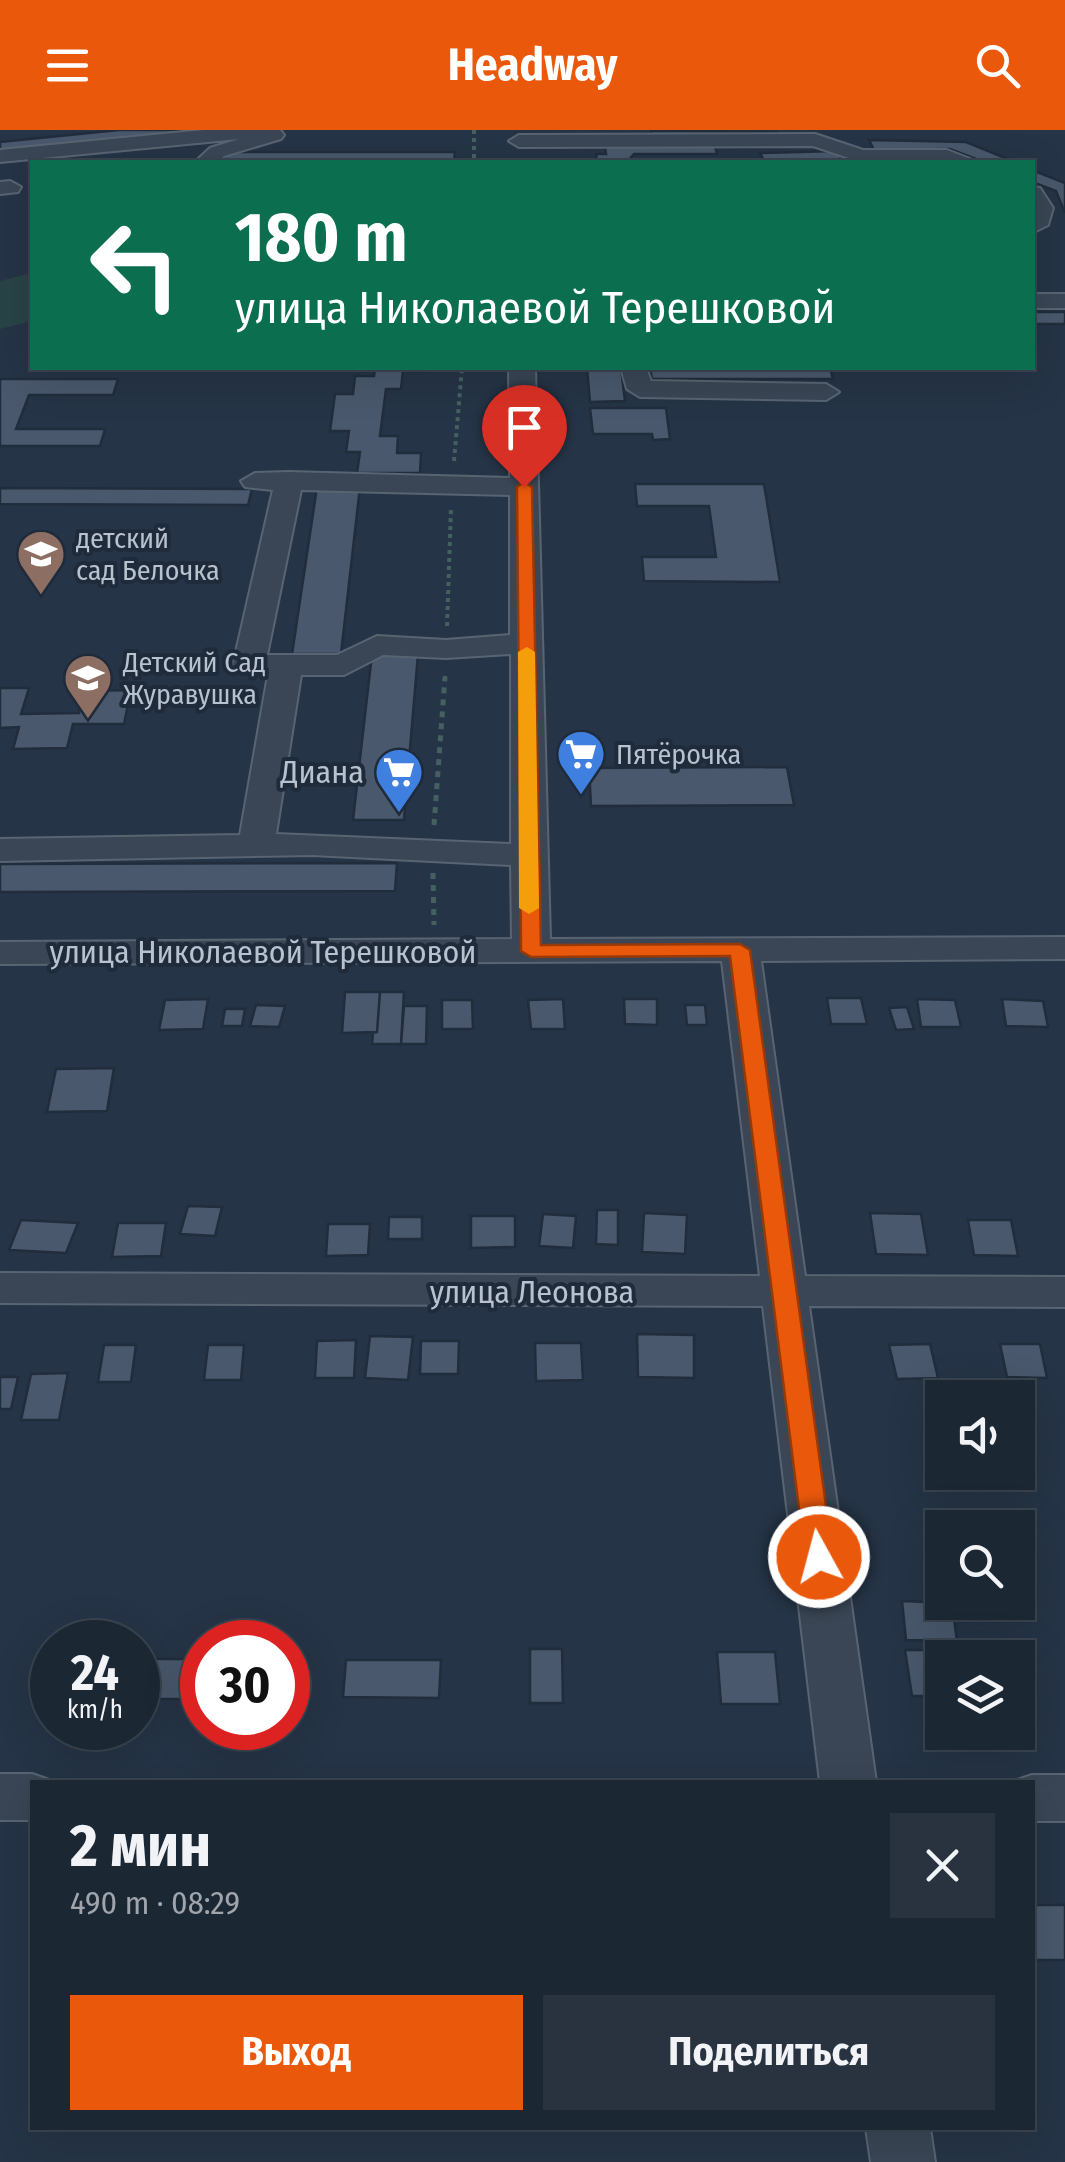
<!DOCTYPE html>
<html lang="ru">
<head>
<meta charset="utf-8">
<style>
  :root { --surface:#1c2734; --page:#293340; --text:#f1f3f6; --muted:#a0a5ac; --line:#3a444f; --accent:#ea580c }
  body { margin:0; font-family:"Fira Sans Condensed",sans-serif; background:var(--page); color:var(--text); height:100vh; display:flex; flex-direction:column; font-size:38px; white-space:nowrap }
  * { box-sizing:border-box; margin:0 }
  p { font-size:32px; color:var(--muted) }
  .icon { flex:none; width:55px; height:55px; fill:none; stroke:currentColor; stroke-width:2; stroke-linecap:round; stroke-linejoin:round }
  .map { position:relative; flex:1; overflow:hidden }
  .details { position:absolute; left:30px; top:1650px; width:1005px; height:350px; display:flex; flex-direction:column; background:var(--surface); border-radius:0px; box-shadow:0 10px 40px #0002,0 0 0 2px var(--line) }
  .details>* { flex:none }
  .top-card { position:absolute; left:30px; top:30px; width:1005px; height:210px; border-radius:0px; box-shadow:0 10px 40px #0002,0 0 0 2px var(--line); background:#0b6e4f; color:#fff; overflow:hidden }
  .buttons { position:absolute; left:925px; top:1250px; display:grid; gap:20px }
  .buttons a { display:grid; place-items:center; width:110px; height:110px; border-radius:0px; background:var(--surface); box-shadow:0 10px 40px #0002,0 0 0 2px var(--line); font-size:50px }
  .speed { position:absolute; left:30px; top:1490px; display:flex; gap:20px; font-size:50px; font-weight:700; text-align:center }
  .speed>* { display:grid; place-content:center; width:130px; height:130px; border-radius:50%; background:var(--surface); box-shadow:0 10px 40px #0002,0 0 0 2px var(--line); line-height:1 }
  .speed small { font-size:25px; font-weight:400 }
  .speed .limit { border:15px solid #d22; background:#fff; color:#111 }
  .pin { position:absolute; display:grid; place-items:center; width:85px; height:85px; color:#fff; margin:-102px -42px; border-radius:50% 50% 50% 0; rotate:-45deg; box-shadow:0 0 10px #0007 }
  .pin .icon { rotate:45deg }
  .me { position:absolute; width:110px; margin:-55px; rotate:353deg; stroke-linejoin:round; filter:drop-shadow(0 0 8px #0008) }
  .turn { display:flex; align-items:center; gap:35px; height:210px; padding:0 40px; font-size:45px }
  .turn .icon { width:130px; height:130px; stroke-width:2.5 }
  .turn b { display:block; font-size:70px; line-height:85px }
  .round { display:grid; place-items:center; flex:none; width:105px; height:105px; border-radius:0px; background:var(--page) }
  .headline { display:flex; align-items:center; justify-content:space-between; height:170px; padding:0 40px }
  h1 { font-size:60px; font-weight:700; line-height:75px }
  .cta { display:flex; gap:20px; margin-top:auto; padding:20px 40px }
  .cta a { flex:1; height:115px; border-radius:0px; background:var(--accent); color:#fff; font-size:40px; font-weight:700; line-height:115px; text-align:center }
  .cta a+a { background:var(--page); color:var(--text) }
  header { display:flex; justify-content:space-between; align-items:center; height:130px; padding:0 40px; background:var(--accent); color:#fff; font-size:45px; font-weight:700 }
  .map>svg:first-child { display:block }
  .green { fill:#284346 }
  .building { fill:#49586c; stroke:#212d3c; stroke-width:2.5 }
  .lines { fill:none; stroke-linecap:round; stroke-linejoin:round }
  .minor-casing { stroke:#596472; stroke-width:4 }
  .path-far1 { stroke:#466062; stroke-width:4; stroke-dasharray:4 4; stroke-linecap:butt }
  .path { stroke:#466062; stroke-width:5; stroke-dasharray:6 6; stroke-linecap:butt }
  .minor { fill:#3a4655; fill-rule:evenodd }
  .route { fill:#ea580c; stroke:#983908; stroke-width:2.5 }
  .slow { fill:#f59e0b }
  .labels { text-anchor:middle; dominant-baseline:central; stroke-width:8; stroke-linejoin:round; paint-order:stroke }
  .far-poi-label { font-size:28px; fill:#b8c1ce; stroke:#1f2b3a; text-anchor:start }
  .poi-label { font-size:32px; fill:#b8c1ce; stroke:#1f2b3a; text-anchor:end }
  .street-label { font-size:32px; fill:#b8c1ce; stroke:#1f2b3a }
</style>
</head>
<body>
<header><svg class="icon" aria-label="menu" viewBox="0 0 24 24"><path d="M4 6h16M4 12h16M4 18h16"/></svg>Headway<svg class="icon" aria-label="search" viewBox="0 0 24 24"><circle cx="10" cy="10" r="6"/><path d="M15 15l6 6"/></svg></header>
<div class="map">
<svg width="1065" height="2032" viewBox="0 0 1065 2032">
  <rect width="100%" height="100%" fill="#253446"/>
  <path class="green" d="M 32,143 L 32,191 L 0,199 L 0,151 Z"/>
  <path class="building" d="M 119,0 L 210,0 L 0,22 L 0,12 Z
    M 651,1 L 777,2 L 778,8 L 651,7 Z
    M 869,10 L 966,12 L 1015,32 L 984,32 L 950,19 L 874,20 Z
    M 605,16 L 715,16 L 717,24 L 634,24 L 627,32 L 597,32 L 596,24 L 606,24 Z
    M 837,21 L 842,29 L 764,31 L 760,23 Z
    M 227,22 L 455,22 L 454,31 L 224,31 Z
    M 1032,40 L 1065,53 L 1065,83 L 1056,61 L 1032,52 Z
    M 1032,182 L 1065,182 L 1065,194 L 1032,194 Z
    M 375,238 L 423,238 L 423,241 L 403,241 L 401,259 L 386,259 L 380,306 L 398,306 L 397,323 L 421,323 L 420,343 L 357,343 L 360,322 L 346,322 L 349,301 L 330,301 L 335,264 L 353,264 L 355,246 L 374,246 Z
    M 587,238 L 621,238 L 625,271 L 590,272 Z
    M 650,238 L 830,238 L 833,249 L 652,249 Z
    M 0,249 L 118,249 L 113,265 L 29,265 L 16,299 L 105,299 L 100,316 L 0,316 Z
    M 590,278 L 666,278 L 670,309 L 653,310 L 652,304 L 593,304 Z
    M 635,354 L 764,354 L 780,452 L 644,451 L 642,427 L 716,427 L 709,376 L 637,376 Z
    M 317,357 L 360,357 L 341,524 L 292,524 Z
    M 0,358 L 252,359 L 248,375 L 0,374 Z
    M 372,524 L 418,524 L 404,690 L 353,690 Z
    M 0,558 L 29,558 L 21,584 L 79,583 L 84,561 L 131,560 L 124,594 L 73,594 L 67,618 L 13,619 L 19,597 L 0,598 Z
    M 787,637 L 794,675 L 591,676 L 589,638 Z
    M 397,733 L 395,761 L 0,762 L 0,734 Z
    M 345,862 L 380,862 L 377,902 L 342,903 Z
    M 380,862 L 404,862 L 401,914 L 372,914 L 373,903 L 377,902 Z
    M 827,868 L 861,868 L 867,894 L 831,894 Z
    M 208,869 L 203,899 L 159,900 L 165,870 Z
    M 563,869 L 565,899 L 531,899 L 528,870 Z
    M 624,869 L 657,869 L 657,895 L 625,894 Z
    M 917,869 L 955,870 L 961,897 L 921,897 Z
    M 1002,869 L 1043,871 L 1048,897 L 1006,896 Z
    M 442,870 L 472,870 L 473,899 L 442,899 Z
    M 256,875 L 285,876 L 279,897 L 250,896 Z
    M 685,875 L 705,875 L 707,895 L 687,895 Z
    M 404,876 L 427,876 L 426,914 L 401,914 Z
    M 907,877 L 914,899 L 896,900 L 889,878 Z
    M 225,879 L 245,879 L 242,896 L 222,896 Z
    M 114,938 L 107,981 L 47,982 L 56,939 Z
    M 188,1076 L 222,1077 L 215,1106 L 180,1104 Z
    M 597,1080 L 618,1080 L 618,1115 L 596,1114 Z
    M 644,1083 L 687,1085 L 685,1124 L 642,1122 Z
    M 870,1083 L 921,1084 L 928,1125 L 876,1124 Z
    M 543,1084 L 576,1086 L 573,1118 L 539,1116 Z
    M 471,1086 L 515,1086 L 515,1117 L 471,1118 Z
    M 389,1087 L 422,1087 L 422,1109 L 388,1109 Z
    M 21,1090 L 78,1093 L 66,1123 L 9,1120 Z
    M 968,1090 L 1011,1090 L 1018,1126 L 974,1125 Z
    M 118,1093 L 166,1093 L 161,1126 L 112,1127 Z
    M 328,1094 L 370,1094 L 368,1125 L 326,1126 Z
    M 637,1204 L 694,1205 L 694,1248 L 638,1247 Z
    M 370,1206 L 413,1207 L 408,1250 L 365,1248 Z
    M 356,1210 L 354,1248 L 315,1248 L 317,1211 Z
    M 421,1211 L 459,1211 L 458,1244 L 420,1244 Z
    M 535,1213 L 581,1213 L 583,1250 L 536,1251 Z
    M 930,1214 L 938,1248 L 897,1249 L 889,1215 Z
    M 1000,1214 L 1040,1214 L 1047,1248 L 1007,1247 Z
    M 104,1215 L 136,1215 L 131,1252 L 98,1252 Z
    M 208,1215 L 244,1215 L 241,1250 L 204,1250 Z
    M 68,1243 L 59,1290 L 21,1290 L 31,1244 Z
    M 0,1247 L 18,1247 L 11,1279 L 0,1279 Z
    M 902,1471 L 952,1473 L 957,1511 L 906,1510 Z
    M 530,1519 L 562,1519 L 563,1573 L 530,1573 Z
    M 905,1520 L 1011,1520 L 1013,1528 L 942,1528 L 942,1566 L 912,1566 Z
    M 717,1522 L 775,1522 L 780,1574 L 721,1574 Z
    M 138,1529 L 197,1529 L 192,1569 L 138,1569 Z
    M 346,1530 L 441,1530 L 439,1568 L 343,1567 Z
    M 1032,1775 L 1065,1775 L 1065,1830 L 1033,1830 Z"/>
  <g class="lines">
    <g class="minor-casing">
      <path id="minor" d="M 204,0 L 280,0 L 284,5 L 281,9 L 224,26 L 218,32 L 195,32 L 210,18 L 239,9 L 0,32 L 0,20 Z
        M 815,4 L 863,20 L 947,20 L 978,32 L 861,32 L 813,16 L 519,17 L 509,11 L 519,5 Z
        M 10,51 L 21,57 L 18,62 L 0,64 L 0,52 Z
        M 1032,57 L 1040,58 L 1053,78 L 1048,95 L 1032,103 Z
        M 1032,164 L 1065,164 L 1065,178 L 1032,178 Z
        M 509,238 L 535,238 L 550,809 L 1065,807 L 1065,829 L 761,831 L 805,1146 L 1065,1147 L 1065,1177 L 809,1176 L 876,1652 L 820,1652 L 763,1176 L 0,1173 L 0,1143 L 760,1146 L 722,831 L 0,834 L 0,812 L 512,809 L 511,735 L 312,725 L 0,731 L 0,709 L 240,705 L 268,545 L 238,542 L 233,535 L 273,360 L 245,357 L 241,351 L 255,343 L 289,342 L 510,348 ZM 301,360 L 510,365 L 510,505 L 446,510 L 377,506 L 337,525 L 267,525 ZM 511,524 L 511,714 L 276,704 L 301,545 L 344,545 L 383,525 L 446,528 Z
        M 621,238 L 646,238 L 651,251 L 826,254 L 839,262 L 826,270 L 640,267 L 627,259 Z
        M 0,1644 L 32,1644 L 52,1651 L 32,1652 L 32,1690 L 0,1690 Z
        M 1032,1645 L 1065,1645 L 1065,1691 L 1032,1691 L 1032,1652 L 1011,1652 Z
        M 866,1998 L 930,1998 L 935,2032 L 871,2032 Z"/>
    </g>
    <path class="path-far1" d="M 474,0 L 474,32
      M 454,331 L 462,238
      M 447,496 L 451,378
      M 445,550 L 445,543"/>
    <path class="path" d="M 434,695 L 445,547
      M 433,743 L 434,795"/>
    <use href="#minor" class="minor"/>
  </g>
  <path class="route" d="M 524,352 L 532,357 L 541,815 L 740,814 L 750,820 L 833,1427 L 828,1434 L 819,1437 L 809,1434 L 805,1427 L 730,826 L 531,827 L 521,821 L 517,357 Z"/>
  <path class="slow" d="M 527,517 L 535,522 L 539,778 L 529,784 L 519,778 L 518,522 Z"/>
  <defs>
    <g id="school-pin" transform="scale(2.5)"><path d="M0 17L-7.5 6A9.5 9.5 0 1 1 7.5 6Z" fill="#8d6e63" stroke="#1f2b3a"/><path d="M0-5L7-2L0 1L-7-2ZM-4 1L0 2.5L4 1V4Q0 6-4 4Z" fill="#fff"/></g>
    <g id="supermarket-pin" transform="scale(2.5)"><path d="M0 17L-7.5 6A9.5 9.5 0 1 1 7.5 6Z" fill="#3f7fe0" stroke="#1f2b3a"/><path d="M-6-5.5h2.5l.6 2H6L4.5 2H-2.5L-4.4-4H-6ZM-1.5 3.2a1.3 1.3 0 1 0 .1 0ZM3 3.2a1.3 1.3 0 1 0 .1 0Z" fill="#fff"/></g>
  </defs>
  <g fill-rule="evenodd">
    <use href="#school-pin" x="41" y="424"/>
    <use href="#school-pin" x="88" y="548"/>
    <use href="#supermarket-pin" x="581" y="624"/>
    <use href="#supermarket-pin" x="399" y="642"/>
  </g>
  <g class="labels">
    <g class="far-poi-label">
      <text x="76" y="408">детский<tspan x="76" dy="32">сад Белочка</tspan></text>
      <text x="123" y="532">Детский Сад<tspan x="123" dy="32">Журавушка</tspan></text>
      <text x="616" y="624">Пятёрочка</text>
    </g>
    <g class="poi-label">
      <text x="364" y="642">Диана</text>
    </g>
    <g class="street-label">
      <text x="263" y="822">улица Николаевой Терешковой</text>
      <text x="532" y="1162">улица Леонова</text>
    </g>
  </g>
</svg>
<div class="buttons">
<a><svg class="icon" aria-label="sound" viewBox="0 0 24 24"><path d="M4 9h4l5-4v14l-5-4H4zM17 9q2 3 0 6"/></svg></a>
<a><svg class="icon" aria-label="search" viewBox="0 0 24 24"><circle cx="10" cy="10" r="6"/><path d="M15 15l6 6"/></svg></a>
<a><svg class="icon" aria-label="layers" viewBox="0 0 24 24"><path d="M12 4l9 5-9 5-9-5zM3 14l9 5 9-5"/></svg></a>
</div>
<div class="speed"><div>24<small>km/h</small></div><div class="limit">30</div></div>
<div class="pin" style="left:524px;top:357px;background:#d93025"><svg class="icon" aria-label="arrive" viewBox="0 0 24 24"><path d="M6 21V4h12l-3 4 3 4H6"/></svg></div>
<svg class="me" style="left:819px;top:1427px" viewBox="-20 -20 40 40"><circle r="17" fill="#ea580c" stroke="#fff" stroke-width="3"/><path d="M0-11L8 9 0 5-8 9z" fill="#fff"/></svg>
<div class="top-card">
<div class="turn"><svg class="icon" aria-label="left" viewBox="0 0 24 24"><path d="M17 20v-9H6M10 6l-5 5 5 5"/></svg><div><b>180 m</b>улица Николаевой Терешковой</div></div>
</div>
<section class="details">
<div class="headline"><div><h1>2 мин</h1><p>490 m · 08:29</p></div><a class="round"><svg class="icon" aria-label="close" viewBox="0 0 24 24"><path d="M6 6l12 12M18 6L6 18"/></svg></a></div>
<div class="cta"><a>Выход</a><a>Поделиться</a></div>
</section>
</div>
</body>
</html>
